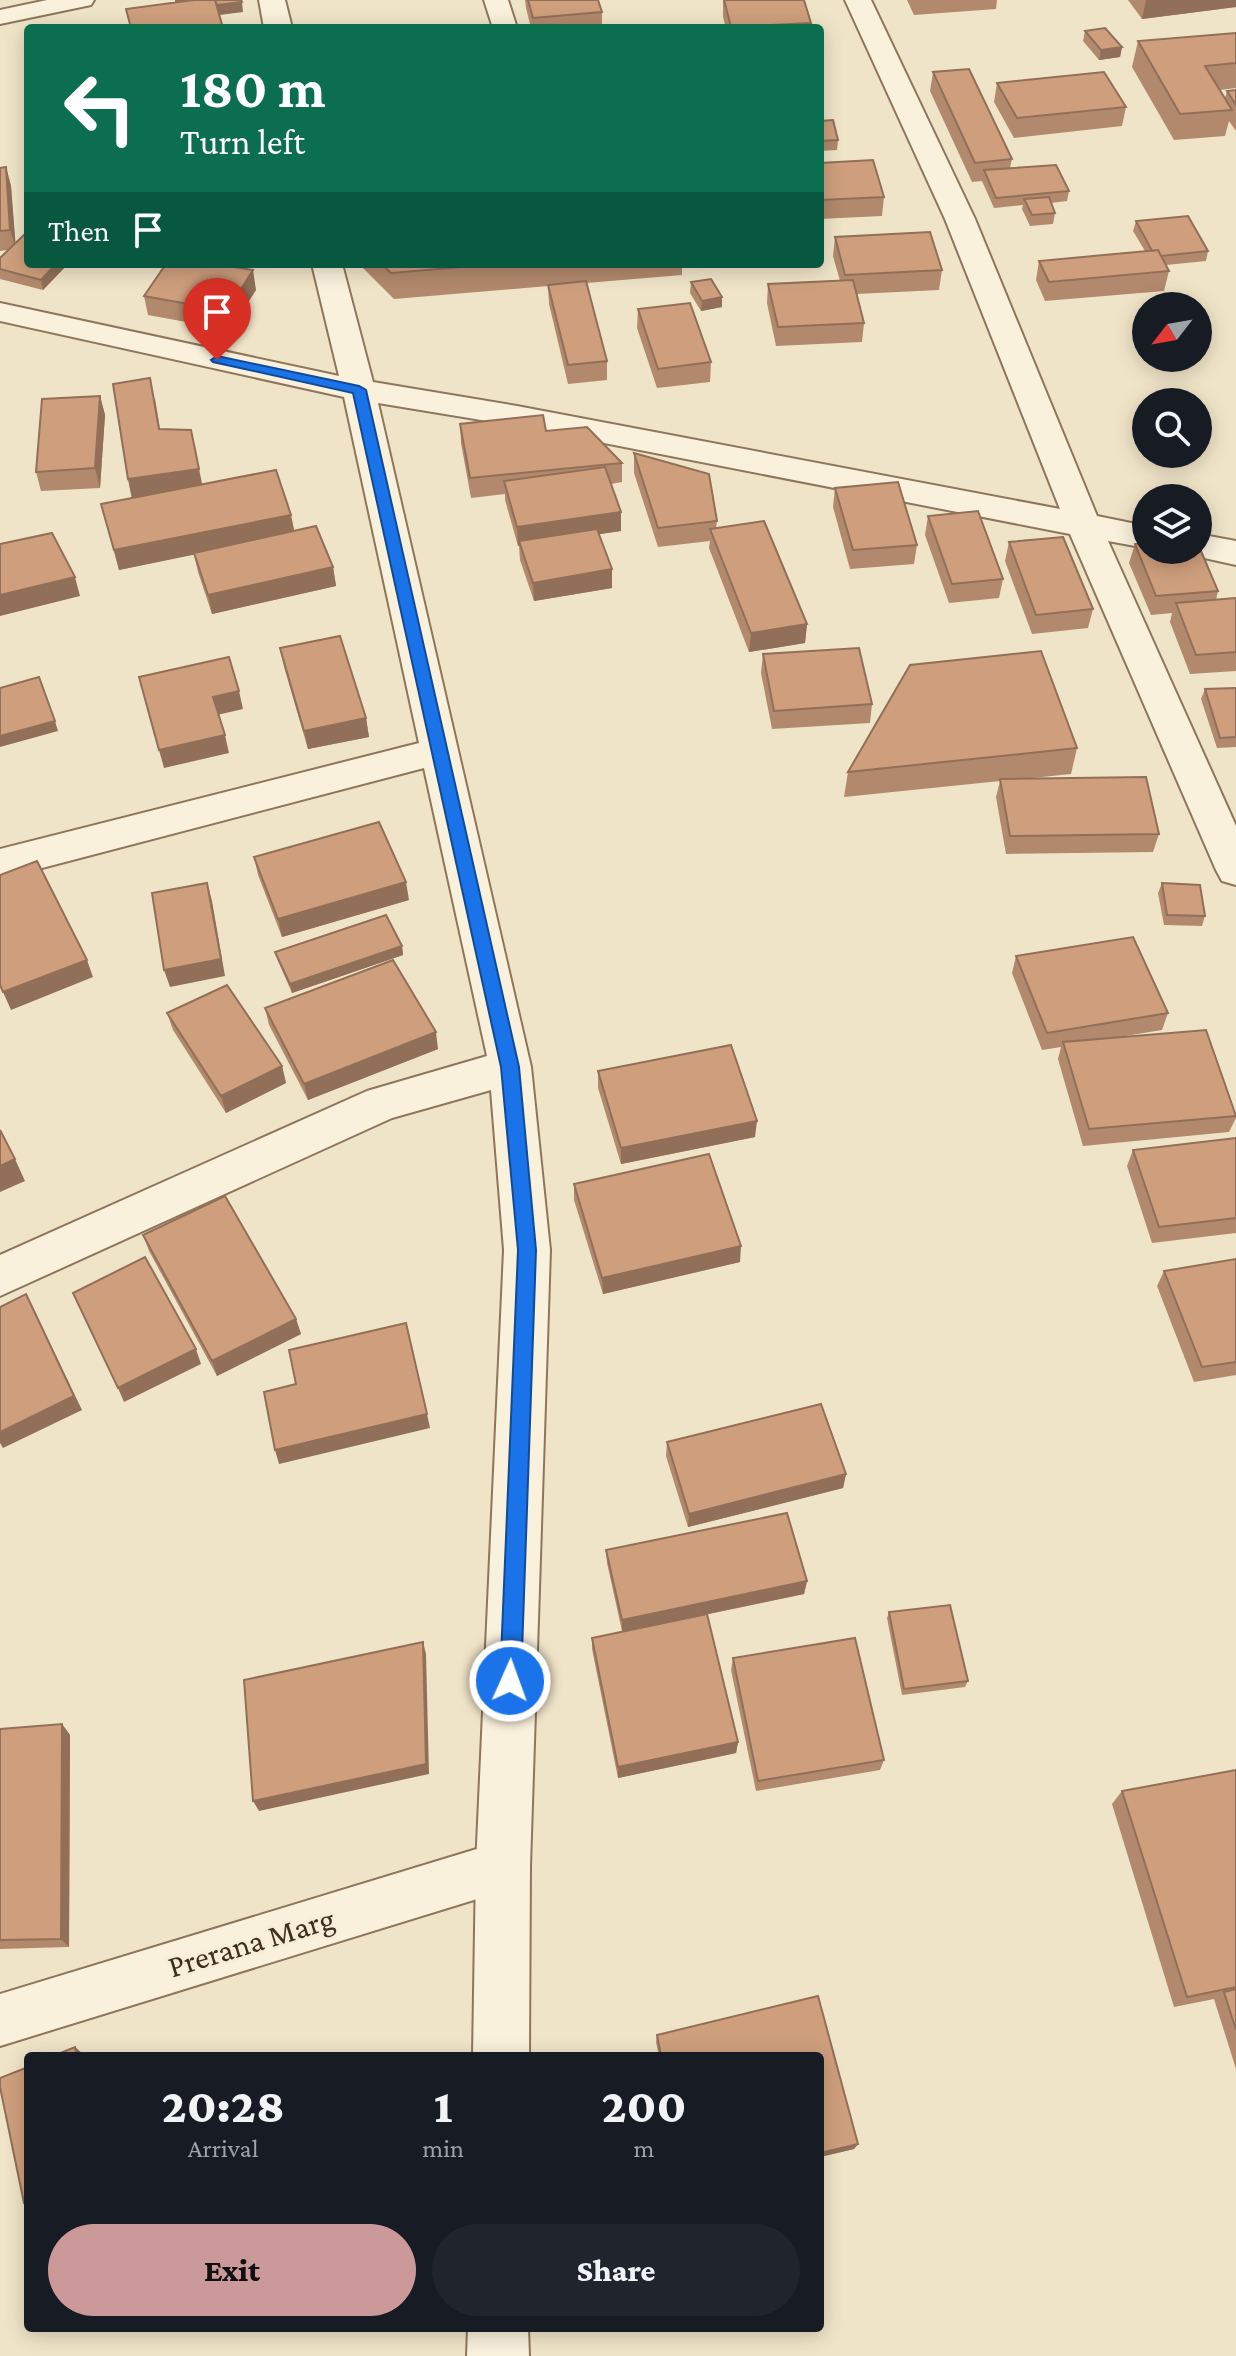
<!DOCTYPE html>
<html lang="en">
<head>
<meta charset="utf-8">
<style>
  :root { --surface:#171b24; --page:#20242c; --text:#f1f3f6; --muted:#9ea1a6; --accent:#cc999b }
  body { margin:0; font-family:"Crimson Pro",serif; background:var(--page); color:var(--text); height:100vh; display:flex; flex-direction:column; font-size:30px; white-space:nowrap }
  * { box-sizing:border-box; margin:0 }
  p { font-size:26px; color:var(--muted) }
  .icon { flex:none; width:44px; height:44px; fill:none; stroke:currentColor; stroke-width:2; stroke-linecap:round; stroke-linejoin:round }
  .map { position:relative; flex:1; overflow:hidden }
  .panel { position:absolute; left:24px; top:2052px; width:800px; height:280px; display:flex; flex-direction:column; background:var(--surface); border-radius:8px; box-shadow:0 4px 20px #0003 }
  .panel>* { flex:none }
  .guide { position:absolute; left:24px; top:24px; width:800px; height:244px; border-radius:8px; box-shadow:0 4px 20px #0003; background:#0b6e4f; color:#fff; overflow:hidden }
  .needle { width:52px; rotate:239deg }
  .fabs { position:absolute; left:1132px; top:292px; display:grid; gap:16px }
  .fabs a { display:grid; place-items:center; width:80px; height:80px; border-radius:50%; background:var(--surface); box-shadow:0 4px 20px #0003; font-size:40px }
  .pin { position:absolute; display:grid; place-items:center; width:68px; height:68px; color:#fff; margin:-82px -34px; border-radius:50% 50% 50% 0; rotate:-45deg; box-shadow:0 0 8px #0007 }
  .pin .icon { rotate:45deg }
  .me { position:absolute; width:88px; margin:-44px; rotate:2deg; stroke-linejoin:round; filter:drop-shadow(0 0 6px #0008) }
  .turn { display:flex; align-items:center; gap:28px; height:168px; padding:0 24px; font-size:36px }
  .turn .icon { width:104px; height:104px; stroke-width:2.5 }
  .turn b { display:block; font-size:56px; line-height:68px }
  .then { display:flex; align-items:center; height:76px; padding:0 24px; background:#0003; gap:16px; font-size:30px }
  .eta { display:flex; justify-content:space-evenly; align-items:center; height:136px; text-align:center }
  .eta b { font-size:48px; font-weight:800; line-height:56px }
  .cta { display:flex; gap:16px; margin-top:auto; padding:16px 24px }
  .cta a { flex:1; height:92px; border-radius:48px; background:var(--accent); color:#111; font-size:32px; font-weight:800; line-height:92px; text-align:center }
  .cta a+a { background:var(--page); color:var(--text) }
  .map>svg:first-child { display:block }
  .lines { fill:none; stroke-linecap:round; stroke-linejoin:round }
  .lane-casing { stroke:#8d765c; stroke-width:4 }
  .street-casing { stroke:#8d765c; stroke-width:4 }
  .lane { fill:#faf1dc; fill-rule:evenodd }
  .street { fill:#faf1dc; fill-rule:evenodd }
  .wall { fill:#b2896c }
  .shaded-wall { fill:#916f58 }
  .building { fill:#cf9f7d; stroke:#916f58; stroke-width:2 }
  .route { fill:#1a73e8; stroke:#114b97; stroke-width:2 }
  .labels { text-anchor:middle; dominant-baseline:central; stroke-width:6; stroke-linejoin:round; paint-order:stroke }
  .near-street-label { font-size:32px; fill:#3d2e20; stroke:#f7eed8 }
</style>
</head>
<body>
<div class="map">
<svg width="1236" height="2356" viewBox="0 0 1236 2356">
  <rect width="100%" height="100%" fill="#f0e4c8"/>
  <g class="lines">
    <g class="lane-casing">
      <path id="lane" d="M 47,0 L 94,0 L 91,5 L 0,24 L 0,10 Z
        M 484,0 L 508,0 L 517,28 L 493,28 Z
        M 503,1841 L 520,1849 L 528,1866 L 520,1883 L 503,1891 L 0,2046 L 0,1994 Z"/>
    </g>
    <g class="street-casing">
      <path id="street" d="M 259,0 L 285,0 L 292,28 L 264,28 Z
        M 845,0 L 871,0 L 975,219 L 1097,516 L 1146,526 L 1146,548 L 1108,541 L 1236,826 L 1236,885 L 1222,881 L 1216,870 L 1070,534 L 517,426 L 378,403 L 531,1067 L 550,1250 L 530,1866 L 529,2056 L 473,2056 L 476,1866 L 504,1250 L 491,1090 L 392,1118 L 0,1296 L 0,1255 L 367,1091 L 487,1056 L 424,768 L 0,879 L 0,849 L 419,743 L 344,397 L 0,321 L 0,303 L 339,376 L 312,264 L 342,264 L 373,382 L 517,406 L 1060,509 L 945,219 Z
        M 1198,534 L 1236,541 L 1236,565 L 1186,554 L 1183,550 L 1198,550 Z
        M 468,2328 L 528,2328 L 529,2356 L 467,2356 Z"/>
    </g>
    <use href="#lane" class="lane"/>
    <use href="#street" class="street"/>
  </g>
  <path class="wall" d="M 525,0 L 598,0 L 602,12 L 602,28 L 531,28 L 526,8 Z
    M 723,0 L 811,23 L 811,28 L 726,28 L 723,17 Z
    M 907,0 L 997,0 L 996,9 L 914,15 Z
    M 1128,0 L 1236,0 L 1236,7 L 1142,19 Z
    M 1085,31 L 1122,47 L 1120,57 L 1099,60 L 1083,41 Z
    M 1236,33 L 1236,88 L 1220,90 L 1225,98 L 1227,91 L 1236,90 L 1236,131 L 1229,121 L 1225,136 L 1174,140 L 1132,67 L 1138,41 Z
    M 933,72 L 1012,159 L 1010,168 L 1069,191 L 1067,201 L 1051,203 L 1055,213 L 1053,224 L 1030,226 L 1022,209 L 1023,205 L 994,208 L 982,181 L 972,182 L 930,91 Z
    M 997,83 L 1126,107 L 1122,126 L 1014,138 L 994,102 Z
    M 820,121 L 838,140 L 837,150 L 820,151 Z
    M 820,163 L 884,197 L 882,216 L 820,219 Z
    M 6,167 L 11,186 L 15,243 L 28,264 L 68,264 L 43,290 L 0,279 L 0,258 L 8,250 L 0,251 L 0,168 Z
    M 1136,221 L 1208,251 L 1206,261 L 1166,265 L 1169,271 L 1164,291 L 1045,301 L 1036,280 L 1039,261 L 1145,251 L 1133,231 Z
    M 835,237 L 942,270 L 939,290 L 856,294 L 864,323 L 862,342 L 776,346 L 767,303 L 768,284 L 840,281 L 833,256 Z
    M 362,264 L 682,264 L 682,275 L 586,283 L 607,361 L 607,380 L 568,384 L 549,304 L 548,286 L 394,299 L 362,267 Z
    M 691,282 L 722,297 L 722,307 L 701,311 L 690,293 Z
    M 256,290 L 230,330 L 148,315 L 144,296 Z
    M 638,309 L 711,362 L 710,382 L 657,388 L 637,328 Z
    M 100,396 L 105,415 L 100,488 L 41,491 L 36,472 Z
    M 155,398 L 160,429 L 202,484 L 294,530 L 333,567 L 336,586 L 212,614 L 198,572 L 194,554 L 119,570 L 101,504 L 132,498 L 128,479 Z
    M 460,424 L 546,431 L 622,463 L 622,482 L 611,484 L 621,512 L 621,531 L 599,534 L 612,588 L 534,601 L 520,560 L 519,546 L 518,546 L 505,500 L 505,494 L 471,498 L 461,443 Z
    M 634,453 L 717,521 L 716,528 L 807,624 L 805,643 L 749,652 L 709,548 L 710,541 L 658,547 L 634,473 Z
    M 835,488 L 917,545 L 914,564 L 850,569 L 833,507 Z
    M 928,516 L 1003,579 L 999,598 L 949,603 L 925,535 Z
    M 1009,542 L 1093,609 L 1088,628 L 1032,634 L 1005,561 Z
    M 1135,544 L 1218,591 L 1216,600 L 1236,598 L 1236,671 L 1190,674 L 1170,622 L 1172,613 L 1151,615 L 1129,563 Z
    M 280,648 L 366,718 L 369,737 L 308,749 L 284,667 Z
    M 763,654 L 872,704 L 870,723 L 772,729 L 761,673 Z
    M 1236,688 L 1236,747 L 1217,748 L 1201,699 L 1205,689 Z
    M 1077,748 L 1071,774 L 1022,779 L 1159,834 L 1153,852 L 1006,854 L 996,797 L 1000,781 L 844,797 L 848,772 Z
    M 254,857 L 409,900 L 282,937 L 258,875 Z
    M 1162,883 L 1205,916 L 1202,926 L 1164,925 L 1158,893 Z
    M 402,946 L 403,955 L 292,993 L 278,961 L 275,952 Z
    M 1016,956 L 1168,1013 L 1162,1030 L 1119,1037 L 1236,1114 L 1236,1118 L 1229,1132 L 1083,1146 L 1058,1059 L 1061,1047 L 1042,1050 L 1012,973 Z
    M 265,1008 L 438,1049 L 308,1100 L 269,1025 Z
    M 167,1013 L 282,1066 L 286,1083 L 226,1113 L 173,1030 Z
    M 598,1071 L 755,1137 L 621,1164 L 598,1088 Z
    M 1236,1138 L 1236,1233 L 1152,1243 L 1127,1166 L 1133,1150 Z
    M 574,1184 L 740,1262 L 603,1294 L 574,1200 Z
    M 143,1235 L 296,1319 L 301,1334 L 217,1376 L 149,1251 Z
    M 1236,1259 L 1236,1375 L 1194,1382 L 1157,1286 L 1164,1271 Z
    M 667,1442 L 846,1474 L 843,1488 L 688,1527 L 666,1456 Z
    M 606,1550 L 807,1581 L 804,1594 L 680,1620 L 738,1742 L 736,1753 L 618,1778 L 592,1649 L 592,1638 L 622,1631 L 607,1563 Z
    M 889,1612 L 968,1681 L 965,1687 L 902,1695 L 887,1618 Z
    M 733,1658 L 884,1760 L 880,1770 L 756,1791 L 731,1670 Z
    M 62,1724 L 70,1735 L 69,1947 L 0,1949 L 0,1729 Z
    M 1236,1770 L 1236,2069 L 1214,1999 L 1174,2007 L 1112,1804 L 1122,1791 Z
    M 818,1996 L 858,2144 L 854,2149 L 820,2157 L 820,2056 L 659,2056 L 656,2042 L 657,2035 Z"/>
  <path class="shaded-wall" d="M 1146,0 L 1236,0 L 1236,7 L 1142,19 Z
    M 242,2 L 243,12 L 180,20 L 178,10 Z
    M 1122,47 L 1120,57 L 1099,60 L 1101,50 Z
    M 6,167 L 11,186 L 16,249 L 10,230 Z
    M 56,264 L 68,264 L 43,290 L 41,280 Z
    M 253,270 L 256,290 L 230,330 L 227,311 Z
    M 722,297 L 722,307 L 701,311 L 702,301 Z
    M 100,396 L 105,415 L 100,488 L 95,468 Z
    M 191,430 L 203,488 L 132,499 L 128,479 Z
    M 621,512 L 621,531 L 521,546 L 519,541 L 519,546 L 518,546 L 517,527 Z
    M 291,515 L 295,534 L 119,570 L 114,550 Z
    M 333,567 L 336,586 L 212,614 L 208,595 Z
    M 612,569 L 612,588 L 534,601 L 533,583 Z
    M 75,577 L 80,596 L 0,616 L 0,595 Z
    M 807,624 L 805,643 L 749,652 L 751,633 Z
    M 239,691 L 243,709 L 217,715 L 213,697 Z
    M 366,718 L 369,737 L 308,749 L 304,731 Z
    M 55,721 L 58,731 L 0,747 L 0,736 Z
    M 225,735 L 229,753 L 164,768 L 159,750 Z
    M 406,882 L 409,900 L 282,937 L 278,919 Z
    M 207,883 L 212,901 L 225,976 L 170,987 L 164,970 Z
    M 402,946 L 403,955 L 292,993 L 290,984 Z
    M 87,960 L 93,977 L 11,1010 L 3,992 Z
    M 436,1032 L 438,1049 L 308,1100 L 304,1084 Z
    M 282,1066 L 286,1083 L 226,1113 L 221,1096 Z
    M 757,1121 L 755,1137 L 621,1164 L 621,1148 Z
    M 15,1159 L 25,1181 L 0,1192 L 0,1166 Z
    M 741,1246 L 740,1262 L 603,1294 L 602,1278 Z
    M 34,1310 L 82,1410 L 3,1448 L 0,1443 L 0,1432 Z
    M 296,1319 L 301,1334 L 217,1376 L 212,1361 Z
    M 196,1349 L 201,1364 L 124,1402 L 118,1388 Z
    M 427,1414 L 430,1428 L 279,1464 L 275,1450 Z
    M 846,1474 L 843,1488 L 688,1527 L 689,1514 Z
    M 807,1581 L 804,1594 L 622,1632 L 622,1620 Z
    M 423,1642 L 426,1654 L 429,1774 L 259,1811 L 253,1801 Z
    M 62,1724 L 70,1735 L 69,1947 L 61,1939 Z
    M 738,1742 L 736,1753 L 618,1778 L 618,1767 Z
    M 75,2047 L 83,2054 L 84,2056 L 77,2056 Z
    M 858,2144 L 854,2149 L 820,2157 L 820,2153 Z"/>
  <path class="building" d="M 176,0 L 194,0 L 176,2 Z
    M 194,0 L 215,0 L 223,28 L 131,28 L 126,9 Z
    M 215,0 L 241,0 L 242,2 L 217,5 Z
    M 528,0 L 598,0 L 602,12 L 533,18 Z
    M 724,0 L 804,0 L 811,23 L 731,27 Z
    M 1105,28 L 1122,47 L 1101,50 L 1085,31 Z
    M 1236,33 L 1236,63 L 1205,66 L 1232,110 L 1180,114 L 1138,41 Z
    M 969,69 L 1012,159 L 975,163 L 933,72 Z
    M 1104,72 L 1126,107 L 1017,118 L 997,83 Z
    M 1236,90 L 1236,105 L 1227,91 Z
    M 833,120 L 838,140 L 820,141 L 820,121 Z
    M 873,160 L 884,197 L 820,200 L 820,163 Z
    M 1056,165 L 1069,191 L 996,198 L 984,170 Z
    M 6,167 L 10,230 L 0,231 L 0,168 Z
    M 1049,197 L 1055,213 L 1032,215 L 1024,199 Z
    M 1188,216 L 1208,251 L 1161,256 L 1158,250 L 1152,251 L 1136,221 Z
    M 28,231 L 28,264 L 56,264 L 41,280 L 0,269 L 0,258 Z
    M 930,232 L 942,270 L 845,275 L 835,237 Z
    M 1158,250 L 1169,271 L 1049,282 L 1039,261 Z
    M 166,264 L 215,264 L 253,270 L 227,311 L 144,296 Z
    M 382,264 L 498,264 L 391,273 Z
    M 711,279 L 722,297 L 702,301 L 691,282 Z
    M 853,280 L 864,323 L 778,327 L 768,284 Z
    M 586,281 L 607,361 L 568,365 L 548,285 Z
    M 690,303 L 711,362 L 658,369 L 638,309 Z
    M 150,378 L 159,429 L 191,430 L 199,469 L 128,479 L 113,384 Z
    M 100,396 L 95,468 L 36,472 L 42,399 Z
    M 543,415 L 546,431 L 587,427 L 622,463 L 470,478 L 460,424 Z
    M 634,453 L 709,474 L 717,521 L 658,528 Z
    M 605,467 L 621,512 L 517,527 L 504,481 Z
    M 276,470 L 291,515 L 114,550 L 101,504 Z
    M 898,482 L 917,545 L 853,550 L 835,488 Z
    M 978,511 L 1003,579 L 952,584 L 928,516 Z
    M 764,521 L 807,624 L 751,633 L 710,529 Z
    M 316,526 L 333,567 L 208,595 L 194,553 Z
    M 597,529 L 612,569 L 533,583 L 519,541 Z
    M 52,533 L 75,577 L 0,595 L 0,544 Z
    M 1063,537 L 1093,609 L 1036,615 L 1009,542 Z
    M 1146,543 L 1146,550 L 1198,550 L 1198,544 L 1218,591 L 1156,596 L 1135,544 Z
    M 1236,598 L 1236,652 L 1196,655 L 1176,603 Z
    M 340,636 L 366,718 L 304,731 L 280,648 Z
    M 859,648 L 872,704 L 774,711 L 763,654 Z
    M 1041,651 L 1077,748 L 848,772 L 910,665 Z
    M 229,657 L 239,691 L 213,697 L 225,735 L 159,750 L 139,677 Z
    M 39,677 L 55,721 L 0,736 L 0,688 Z
    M 1236,688 L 1236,737 L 1220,738 L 1205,689 Z
    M 1146,777 L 1159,834 L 1010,836 L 1000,779 Z
    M 379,822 L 406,882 L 278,919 L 254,857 Z
    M 37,861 L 87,960 L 3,992 L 0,985 L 0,875 Z
    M 207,883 L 221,959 L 164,970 L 152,893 Z
    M 1162,883 L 1200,885 L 1205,916 L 1167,915 Z
    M 386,915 L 402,946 L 290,984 L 275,952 Z
    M 1133,937 L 1168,1013 L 1047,1033 L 1016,956 Z
    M 393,960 L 436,1032 L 304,1084 L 265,1008 Z
    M 227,985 L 282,1066 L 221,1096 L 167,1013 Z
    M 1206,1030 L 1236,1116 L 1089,1129 L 1063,1042 Z
    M 731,1045 L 757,1121 L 621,1148 L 598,1071 Z
    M 0,1130 L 15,1159 L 0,1166 Z
    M 1236,1138 L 1236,1218 L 1159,1227 L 1133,1150 Z
    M 709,1154 L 741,1246 L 602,1278 L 574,1184 Z
    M 225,1196 L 296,1319 L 212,1361 L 143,1235 Z
    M 145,1257 L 196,1349 L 118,1388 L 73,1293 Z
    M 1236,1259 L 1236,1362 L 1202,1367 L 1164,1271 Z
    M 26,1294 L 74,1396 L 0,1432 L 0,1307 Z
    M 406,1323 L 427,1414 L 275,1450 L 264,1392 L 296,1384 L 289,1350 Z
    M 821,1404 L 846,1474 L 689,1514 L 667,1442 Z
    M 787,1513 L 807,1581 L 622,1620 L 606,1550 Z
    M 950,1605 L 968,1681 L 904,1689 L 889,1612 Z
    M 707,1614 L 738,1742 L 618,1767 L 592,1638 Z
    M 855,1638 L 884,1760 L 758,1781 L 733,1658 Z
    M 423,1642 L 426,1764 L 253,1801 L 244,1680 Z
    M 62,1724 L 61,1939 L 0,1940 L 0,1729 Z
    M 1236,1770 L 1236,1987 L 1187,1997 L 1122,1791 Z
    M 1236,1989 L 1236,2030 L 1224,1992 Z
    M 818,1996 L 858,2144 L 820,2153 L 820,2056 L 661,2056 L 657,2035 Z
    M 75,2047 L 77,2056 L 53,2056 Z
    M 28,2067 L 28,2202 L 24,2203 L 0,2087 L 0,2078 Z"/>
  <path class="route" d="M 217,356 L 359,386 L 366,390 L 519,1067 L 536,1250 L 521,1681 L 518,1688 L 510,1691 L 503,1688 L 500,1681 L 518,1250 L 501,1067 L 353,393 L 213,362 L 211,360 Z"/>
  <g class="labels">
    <g class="near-street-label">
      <text transform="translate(251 1942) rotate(-17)">Prerana Marg</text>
    </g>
  </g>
</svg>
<div class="fabs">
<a><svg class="needle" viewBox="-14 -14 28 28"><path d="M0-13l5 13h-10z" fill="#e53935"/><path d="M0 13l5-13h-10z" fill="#9ea1a6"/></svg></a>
<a><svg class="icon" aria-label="search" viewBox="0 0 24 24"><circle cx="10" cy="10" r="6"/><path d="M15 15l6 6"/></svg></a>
<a><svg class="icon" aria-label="layers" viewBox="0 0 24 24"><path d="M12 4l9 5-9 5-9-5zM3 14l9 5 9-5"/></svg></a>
</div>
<div class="pin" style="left:217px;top:360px;background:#d93025"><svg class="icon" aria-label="arrive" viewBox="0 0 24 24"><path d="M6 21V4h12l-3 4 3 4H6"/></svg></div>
<svg class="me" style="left:510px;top:1681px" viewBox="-20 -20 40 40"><circle r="17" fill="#1a73e8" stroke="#fff" stroke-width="3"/><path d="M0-11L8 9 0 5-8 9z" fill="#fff"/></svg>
<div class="guide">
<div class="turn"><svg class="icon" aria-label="left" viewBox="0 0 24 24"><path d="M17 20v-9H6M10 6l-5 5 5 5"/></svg><div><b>180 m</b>Turn left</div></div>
<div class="then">Then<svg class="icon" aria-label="arrive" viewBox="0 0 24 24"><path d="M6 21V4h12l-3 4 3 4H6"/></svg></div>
</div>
<section class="panel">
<div class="eta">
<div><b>20:28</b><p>Arrival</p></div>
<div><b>1</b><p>min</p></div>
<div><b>200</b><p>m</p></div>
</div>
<div class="cta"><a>Exit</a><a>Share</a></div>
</section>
</div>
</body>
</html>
